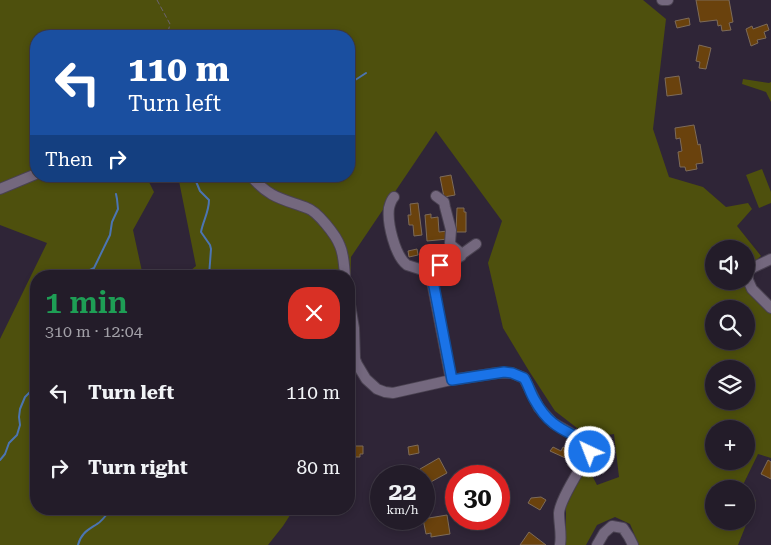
<!DOCTYPE html>
<html lang="en">
<head>
<meta charset="utf-8">
<style>
  :root { --surface:#231c29; --page:#2b2531; --text:#f1f3f6; --muted:#a3a1a8; --line:#403a46 }
  body { margin:0; font-family:"Roboto Serif",serif; background:var(--page); color:var(--text); height:100vh; display:flex; flex-direction:column; font-size:19px; white-space:nowrap }
  * { box-sizing:border-box; margin:0 }
  p { font-size:16px; color:var(--muted) }
  .icon { flex:none; width:28px; height:28px; fill:none; stroke:currentColor; stroke-width:2; stroke-linecap:round; stroke-linejoin:round }
  .map { position:relative; flex:1; overflow:hidden }
  .panel { position:absolute; left:30px; top:270px; width:325px; height:245px; display:flex; flex-direction:column; background:var(--surface); border-radius:20px; box-shadow:0 2px 8px #0003,0 0 0 1px var(--line) }
  .panel>* { flex:none }
  .hud { position:absolute; left:30px; top:30px; width:325px; height:152px; border-radius:20px; box-shadow:0 2px 8px #0003,0 0 0 1px var(--line); background:#1a4fa0; color:#fff; overflow:hidden }
  .controls { position:absolute; left:705px; top:240px; display:grid; gap:10px }
  .controls a { display:grid; place-items:center; width:50px; height:50px; border-radius:50%; background:var(--surface); box-shadow:0 2px 8px #0003,0 0 0 1px var(--line); font-size:25px }
  .speed { position:absolute; left:370px; top:465px; display:flex; gap:10px; font-size:25px; font-weight:700; text-align:center }
  .speed>* { display:grid; place-content:center; width:65px; height:65px; border-radius:50%; background:var(--surface); box-shadow:0 2px 8px #0003,0 0 0 1px var(--line); line-height:1 }
  .speed small { font-size:12px; font-weight:400 }
  .speed .limit { border:8px solid #d22; background:#fff; color:#111 }
  .pin { position:absolute; display:grid; place-items:center; width:42px; height:42px; color:#fff; margin:-21px; border-radius:10px; box-shadow:0 2px 8px #0006 }
  .me { position:absolute; width:55px; margin:-28px; rotate:317deg; stroke-linejoin:round; filter:drop-shadow(0 0 4px #0008) }
  .turn { display:flex; align-items:center; gap:18px; height:105px; padding:0 15px; font-size:22px }
  .turn .icon { width:65px; height:65px; stroke-width:2.5 }
  .turn b { display:block; font-size:35px; line-height:42px }
  .then { display:flex; align-items:center; height:48px; padding:0 15px; background:#0003; gap:10px; font-size:19px }
  .round { display:grid; place-items:center; flex:none; width:52px; height:52px; border-radius:20px; background:var(--page) }
  .headline { display:flex; align-items:center; justify-content:space-between; height:85px; padding:0 15px }
  h1 { font-size:30px; font-weight:600; line-height:38px; color:#1e9e55 }
  ul { padding:0; list-style:none }
  li { display:flex; align-items:center; gap:15px; height:75px; padding:0 15px }
  li div { flex:1 }
  li b { display:block; font-size:19px }
  li em { font-style:normal }
  .map>svg:first-child { display:block }
  .green { fill:#4e500d; fill-rule:evenodd }
  .lines { fill:none; stroke-linecap:round; stroke-linejoin:round }
  .stream { stroke:#4c75b2; stroke-width:2 }
  .building { fill:#6a420d; stroke:#7d6b59 }
  .minor-casing { stroke:#4a4251; stroke-width:12 }
  .path { stroke:#6c6373; stroke-width:1; stroke-dasharray:5 2.5; stroke-linecap:butt }
  .minor { stroke:#74687e; stroke-width:10 }
  .route-casing { stroke:#114b97; stroke-width:12 }
  .route { stroke:#1a73e8; stroke-width:9 }
</style>
</head>
<body>
<div class="map">
<svg width="771" height="545" viewBox="0 0 771 545">
  <rect width="100%" height="100%" fill="#2f2537"/>
  <path class="green" d="M 0,0 L 643,0 L 666,19 L 653,129 L 669,177 L 703,187 L 726,207 L 748,203 L 752,209 L 737,226 L 761,256 L 746,269 L 746,249 L 714,249 L 714,281 L 746,281 L 771,312 L 771,458 L 758,454 L 741,489 L 714,489 L 714,521 L 746,521 L 746,495 L 756,500 L 738,545 L 639,545 L 630,524 L 615,517 L 597,525 L 586,545 L 566,545 L 566,506 L 587,466 L 597,485 L 619,477 L 614,434 L 590,438 L 555,411 L 529,371 L 503,328 L 488,263 L 502,221 L 436,131 L 351,257 L 349,342 L 349,276 L 184,276 L 196,266 L 178,176 L 349,176 L 349,36 L 36,36 L 36,176 L 140,176 L 148,180 L 154,192 L 133,230 L 143,276 L 36,276 L 36,509 L 294,509 L 283,526 L 268,545 L 0,545 L 0,339 L 47,243 L 0,225 ZM 714,309 L 746,309 L 746,341 L 714,341 ZM 714,369 L 746,369 L 746,401 L 714,401 ZM 714,429 L 746,429 L 746,461 L 714,461 Z
    M 743,79 L 769,83 L 771,82 L 771,102 L 766,92 L 742,84 Z
    M 762,169 L 771,192 L 771,203 L 759,208 L 746,175 Z"/>
  <g class="lines">
    <path class="stream" d="M 349,84 L 366,73
      M 196,176 L 195,179 L 200,191 L 209,200 C 209,212 203,221 201,232 L 210,245 L 211,249 L 209,276
      M 87,276 L 90,270 L 94,268 L 110,235 L 112,222 L 118,209 L 117,199 L 116,194
      M 0,460 L 5,454 L 9,443 L 17,435 L 20,425 L 19,417 L 20,409 L 25,397 L 31,391 L 31,385 L 36,382
      M 78,545 C 81,533 88,530 97,524 C 101,522 108,513 111,509"/>
  </g>
  <path class="building" d="M 696,0 L 729,0 L 733,22 L 729,23 L 731,30 L 722,31 L 721,25 L 718,26 L 717,20 L 700,22 Z
    M 689,18 L 690,25 L 677,28 L 675,21 Z
    M 767,24 L 769,30 L 764,32 L 766,38 L 757,40 L 758,43 L 751,46 L 746,29 L 752,26 L 753,29 Z
    M 699,45 L 711,48 L 706,69 L 699,68 L 700,62 L 696,61 Z
    M 679,76 L 682,94 L 667,96 L 665,78 Z
    M 694,125 L 698,145 L 700,144 L 703,163 L 696,164 L 697,169 L 686,171 L 685,167 L 680,167 L 678,152 L 682,151 L 680,138 L 676,139 L 675,128 Z
    M 451,175 L 455,195 L 444,197 L 440,177 Z
    M 418,203 L 422,235 L 414,236 L 413,225 L 409,225 L 408,215 L 411,215 L 410,204 Z
    M 457,208 L 464,208 L 464,212 L 466,212 L 466,232 L 456,232 Z
    M 431,214 L 431,218 L 438,217 L 439,232 L 447,231 L 448,239 L 427,241 L 425,215 Z
    M 417,249 L 418,255 L 409,257 L 408,251 Z
    M 349,442 L 354,442 L 354,446 L 363,446 L 363,454 L 360,454 L 360,457 L 349,457 Z
    M 572,443 L 580,447 L 572,461 L 550,451 L 553,447 L 561,451 L 563,447 L 568,449 Z
    M 418,445 L 419,453 L 409,455 L 408,447 Z
    M 439,458 L 447,473 L 429,483 L 420,469 Z
    M 768,460 L 771,462 L 771,479 L 761,474 Z
    M 500,480 L 506,496 L 499,498 L 499,481 Z
    M 541,497 L 546,500 L 540,510 L 528,503 L 531,498 Z
    M 447,515 L 450,534 L 431,537 L 431,533 L 426,534 L 423,519 Z
    M 529,532 L 546,545 L 520,545 Z"/>
  <g class="lines">
    <g class="minor-casing">
      <path id="minor" d="M 662,0 L 668,0
        M 251,176 C 269,198 283,199 307,208 C 317,211 336,235 340,246 C 344,255 344,266 345,276
        M 0,189 L 36,174
        M 436,196 L 444,202 L 445,207 L 451,230 L 450,243 L 452,246 L 462,254 L 461,256 C 456,259 451,262 446,263 C 439,266 433,267 431,276 L 451,380
        M 394,197 C 391,200 390,204 389,208 C 387,223 395,256 407,265 L 432,273
        M 462,254 L 476,244
        M 771,259 L 752,268 L 748,272 L 748,280 L 752,289 L 771,308
        M 349,299 L 354,328 L 355,359 L 357,364 L 366,379 L 377,389 L 385,392 L 393,393 L 451,380 L 497,373 L 512,373 L 524,378 L 539,408 L 553,423 L 591,445 L 590,452 C 582,466 560,499 559,513 C 559,524 562,534 560,545
        M 597,545 L 604,533 L 612,526 L 623,528 L 629,537 L 633,545"/>
    </g>
    <path class="path" d="M 157,0 L 170,24 L 167,36"/>
    <use href="#minor" class="minor"/>
  </g>
  <g class="lines">
    <g class="route-casing">
      <path id="route" d="M 440,265 L 432,271 L 432,276 L 452,380 L 504,372 L 512,373 L 524,378 C 528,384 530,392 534,399 C 539,408 545,417 553,423 C 565,433 579,436 590,445 L 590,452"/>
    </g>
    <use href="#route" class="route"/>
  </g>
</svg>
<div class="controls">
<a><svg class="icon" aria-label="sound" viewBox="0 0 24 24"><path d="M4 9h4l5-4v14l-5-4H4zM17 9q2 3 0 6"/></svg></a>
<a><svg class="icon" aria-label="search" viewBox="0 0 24 24"><circle cx="10" cy="10" r="6"/><path d="M15 15l6 6"/></svg></a>
<a><svg class="icon" aria-label="layers" viewBox="0 0 24 24"><path d="M12 4l9 5-9 5-9-5zM3 14l9 5 9-5"/></svg></a>
<a>+</a>
<a>−</a>
</div>
<div class="speed"><div>22<small>km/h</small></div><div class="limit">30</div></div>
<div class="pin" style="left:440px;top:265px;background:#d93025"><svg class="icon" aria-label="arrive" viewBox="0 0 24 24"><path d="M6 21V4h12l-3 4 3 4H6"/></svg></div>
<svg class="me" style="left:590px;top:452px" viewBox="-20 -20 40 40"><circle r="17" fill="#1a73e8" stroke="#fff" stroke-width="3"/><path d="M0-11L8 9 0 5-8 9z" fill="#fff"/></svg>
<div class="hud">
<div class="turn"><svg class="icon" aria-label="left" viewBox="0 0 24 24"><path d="M17 20v-9H6M10 6l-5 5 5 5"/></svg><div><b>110 m</b>Turn left</div></div>
<div class="then">Then<svg class="icon" aria-label="right" viewBox="0 0 24 24"><path d="M7 20v-9h11M14 6l5 5-5 5"/></svg></div>
</div>
<section class="panel">
<div class="headline"><div><h1>1 min</h1><p>310 m · 12:04</p></div><a class="round" style="background:#d93025;color:#fff"><svg class="icon" aria-label="close" viewBox="0 0 24 24"><path d="M6 6l12 12M18 6L6 18"/></svg></a></div>
<ul>
<li><svg class="icon" aria-label="left" viewBox="0 0 24 24"><path d="M17 20v-9H6M10 6l-5 5 5 5"/></svg><div><b>Turn left</b></div><em>110 m</em></li>
<li><svg class="icon" aria-label="right" viewBox="0 0 24 24"><path d="M7 20v-9h11M14 6l5 5-5 5"/></svg><div><b>Turn right</b></div><em>80 m</em></li>
</ul>
</section>
</div>
</body>
</html>
